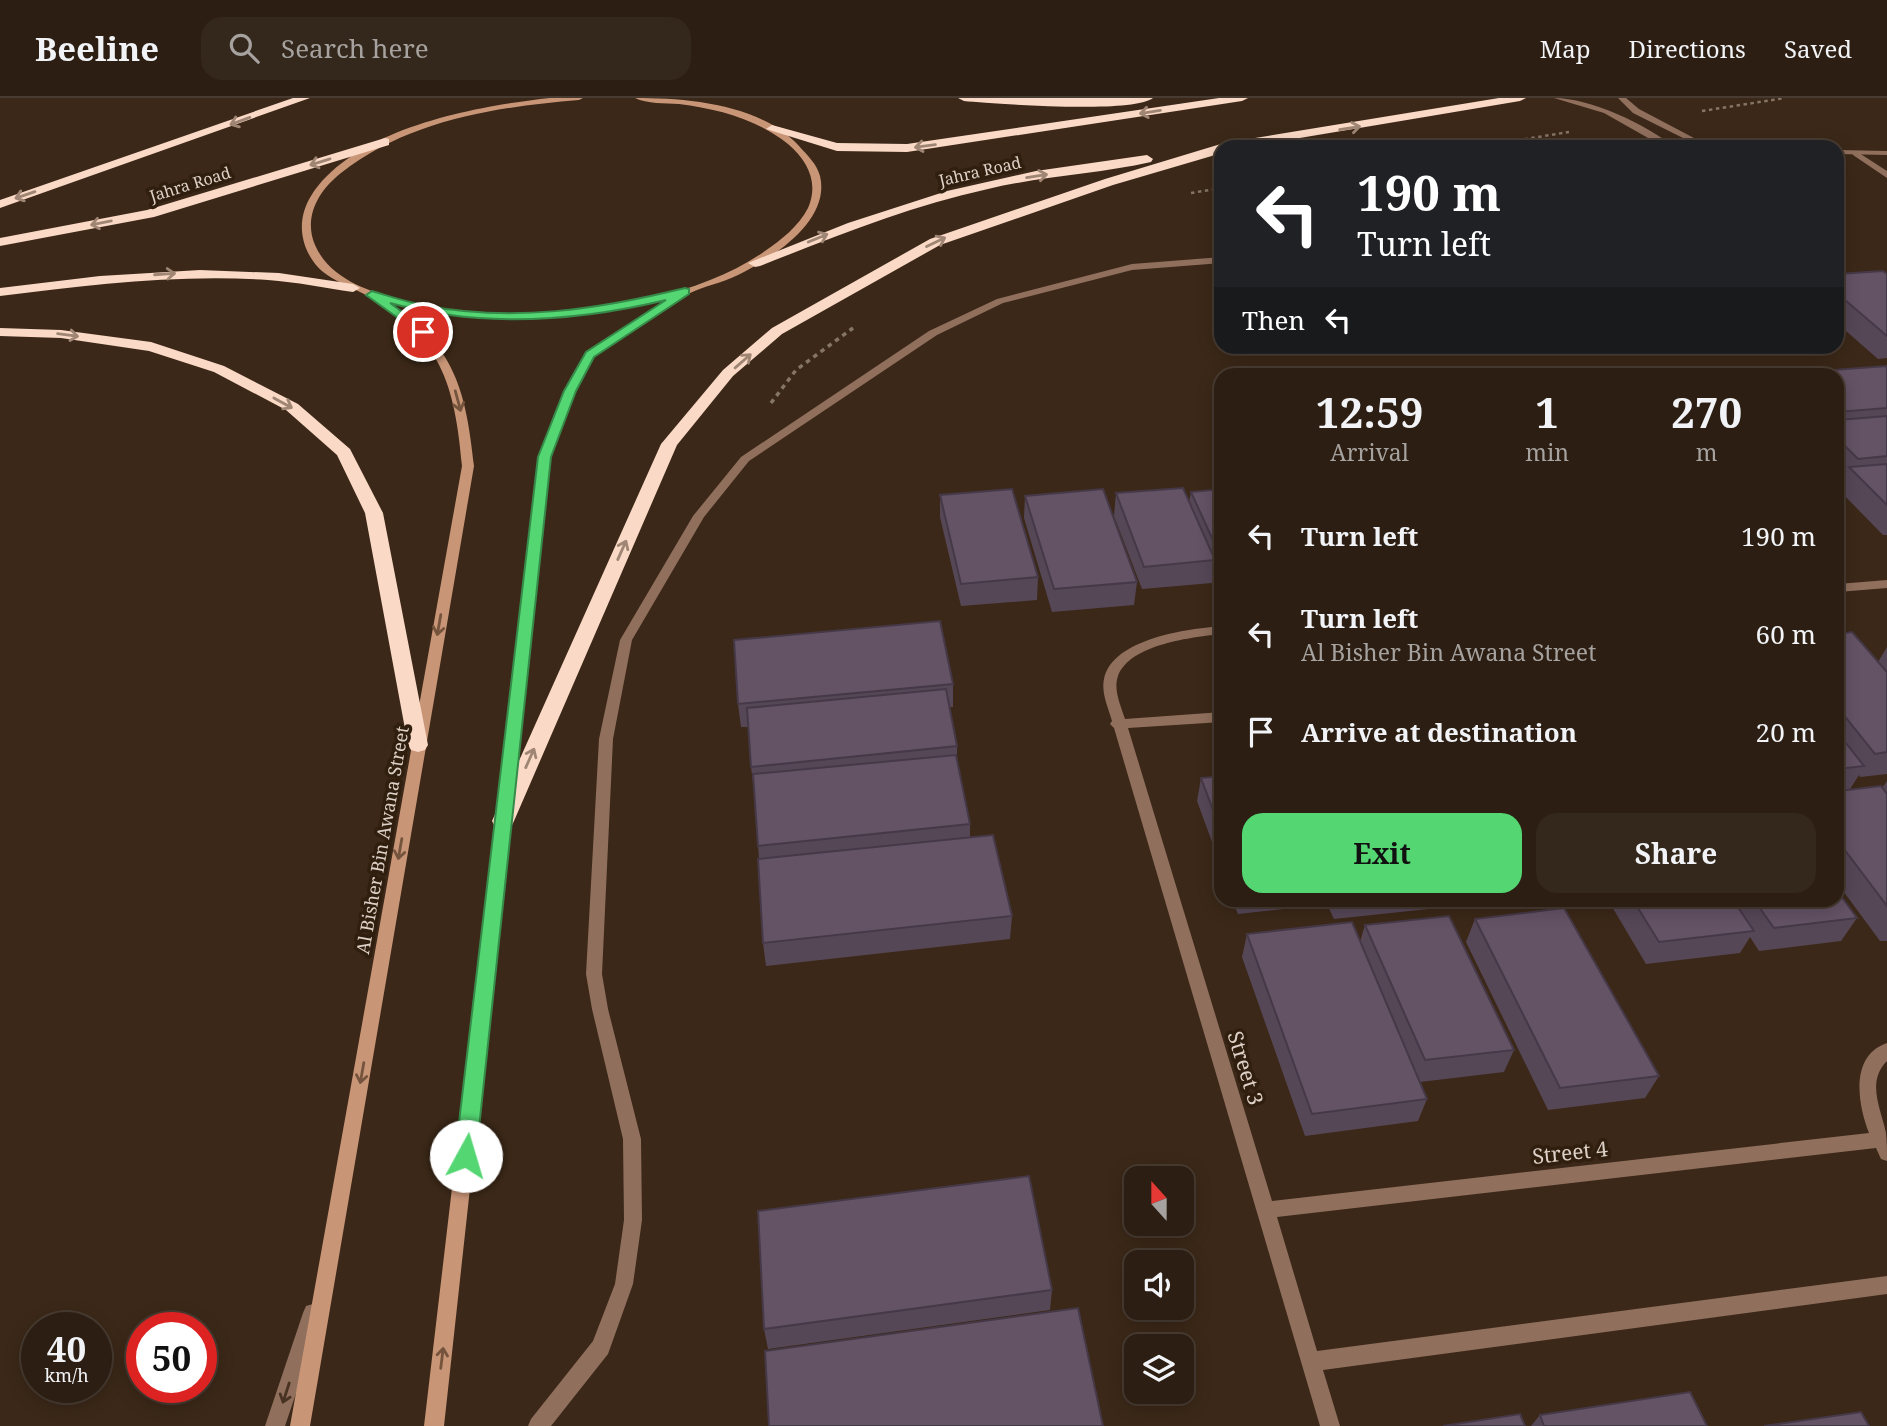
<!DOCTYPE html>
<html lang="en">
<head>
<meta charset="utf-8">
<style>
  :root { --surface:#2c1e12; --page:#34271b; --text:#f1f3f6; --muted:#a6a29f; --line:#483c32; --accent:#54d672 }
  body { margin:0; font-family:"Noto Serif",serif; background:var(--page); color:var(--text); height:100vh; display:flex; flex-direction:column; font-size:26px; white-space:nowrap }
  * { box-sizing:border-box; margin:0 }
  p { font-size:23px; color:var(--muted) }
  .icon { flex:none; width:38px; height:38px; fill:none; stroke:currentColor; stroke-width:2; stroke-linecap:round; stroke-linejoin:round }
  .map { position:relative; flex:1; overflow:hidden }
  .side { position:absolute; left:1214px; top:270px; width:630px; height:539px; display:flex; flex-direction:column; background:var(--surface); border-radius:21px; box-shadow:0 4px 18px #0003,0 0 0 2px var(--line) }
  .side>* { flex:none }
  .top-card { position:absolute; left:1214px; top:42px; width:630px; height:214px; border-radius:21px; box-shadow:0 4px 18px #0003,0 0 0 2px var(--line); background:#202124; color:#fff; overflow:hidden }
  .needle { width:46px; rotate:339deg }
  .controls { position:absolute; left:1124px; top:1068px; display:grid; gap:14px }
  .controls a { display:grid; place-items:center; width:70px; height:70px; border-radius:14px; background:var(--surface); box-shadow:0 4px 18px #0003,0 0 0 2px var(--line); font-size:35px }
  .speed { position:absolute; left:21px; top:1214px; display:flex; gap:14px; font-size:35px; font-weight:700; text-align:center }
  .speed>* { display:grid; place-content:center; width:91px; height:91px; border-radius:50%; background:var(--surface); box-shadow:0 4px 18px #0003,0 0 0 2px var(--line); line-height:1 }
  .speed small { font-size:18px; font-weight:400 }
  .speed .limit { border:10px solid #d22; background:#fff; color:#111 }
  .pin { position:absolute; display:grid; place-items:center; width:60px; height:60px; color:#fff; margin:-30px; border:4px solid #fff; border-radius:50%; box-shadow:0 2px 7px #0007 }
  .me { position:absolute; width:77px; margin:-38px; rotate:6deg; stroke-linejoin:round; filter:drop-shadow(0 0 5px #0008) }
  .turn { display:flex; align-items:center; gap:24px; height:147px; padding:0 28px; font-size:32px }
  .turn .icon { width:91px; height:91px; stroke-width:2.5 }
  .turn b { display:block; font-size:49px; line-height:60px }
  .then { display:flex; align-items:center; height:66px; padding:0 28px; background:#0003; gap:14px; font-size:26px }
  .eta { display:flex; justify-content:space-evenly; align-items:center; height:119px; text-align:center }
  .eta b { font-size:42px; font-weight:700; line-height:49px }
  .cta { display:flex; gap:14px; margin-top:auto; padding:14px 28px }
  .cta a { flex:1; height:80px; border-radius:21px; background:var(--accent); color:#111; font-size:28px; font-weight:700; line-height:80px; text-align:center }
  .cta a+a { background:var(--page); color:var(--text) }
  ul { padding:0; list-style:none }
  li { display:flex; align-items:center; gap:21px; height:98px; padding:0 28px }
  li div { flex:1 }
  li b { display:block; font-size:26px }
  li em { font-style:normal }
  header { display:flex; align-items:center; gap:42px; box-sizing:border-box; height:98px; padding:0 35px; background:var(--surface); border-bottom:2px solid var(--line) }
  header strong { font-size:33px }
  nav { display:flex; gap:38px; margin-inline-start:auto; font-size:24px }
  .search { width:490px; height:63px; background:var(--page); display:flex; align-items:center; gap:18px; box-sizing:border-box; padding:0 24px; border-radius:21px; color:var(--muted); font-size:26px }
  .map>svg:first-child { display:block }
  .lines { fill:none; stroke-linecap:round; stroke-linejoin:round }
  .path-far1 { stroke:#857567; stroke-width:2.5; stroke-dasharray:3.5 3.5; stroke-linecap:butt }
  .path { stroke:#857567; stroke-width:3.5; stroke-dasharray:4.5 4.5; stroke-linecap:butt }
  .lane { fill:#906f5d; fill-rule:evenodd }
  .street { fill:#906f5d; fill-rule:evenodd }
  .secondary { fill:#c99577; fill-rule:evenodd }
  .highway { fill:#fad9c6; fill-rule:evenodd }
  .wall { fill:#564757 }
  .building { fill:#645265; stroke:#463947; stroke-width:2 }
  .oneway { stroke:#9f8573 }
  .oneway2 { stroke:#75543d }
  .oneway3 { stroke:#483222 }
  .route { fill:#54d672; stroke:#378b4a; stroke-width:2 }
  .labels { text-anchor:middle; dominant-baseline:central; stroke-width:7; stroke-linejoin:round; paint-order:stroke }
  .far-street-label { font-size:16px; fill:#ddd1c7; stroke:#301e0e }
  .street-label { font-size:18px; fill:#ddd1c7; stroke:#301e0e }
  .near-street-label { font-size:21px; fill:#ddd1c7; stroke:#301e0e }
</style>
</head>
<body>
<header>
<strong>Beeline</strong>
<div class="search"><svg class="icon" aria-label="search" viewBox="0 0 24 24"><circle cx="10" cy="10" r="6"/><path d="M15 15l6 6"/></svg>Search here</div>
<nav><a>Map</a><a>Directions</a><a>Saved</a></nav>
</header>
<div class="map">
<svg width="1887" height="1328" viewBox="0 0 1887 1328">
  <rect width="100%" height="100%" fill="#3b2818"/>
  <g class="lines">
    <path class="path-far1" d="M 1702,13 L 1785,0
      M 1476,49 L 1569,34
      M 1191,95 L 1222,90"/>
    <path class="path" d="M 771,305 L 796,272 L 853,230"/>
    <path class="lane" d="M 1856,53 L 1887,73 L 1887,80 L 1853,57 L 1852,55 Z
      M 313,1206 L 320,1208 L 323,1215 L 285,1328 L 265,1328 L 303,1215 L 306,1208 Z"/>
    <path class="street" d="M 1554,0 C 1590,0 1646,26 1674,49 L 1664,49 L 1604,15 Z
      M 1618,0 L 1626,0 L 1639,11 L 1711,49 L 1701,49 L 1633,15 Z
      M 1838,52 L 1887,53 L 1887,57 L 1838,56 Z
      M 1222,159 L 1222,165 L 1132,172 L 1003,205 L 937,237 L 749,363 L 704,419 L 632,542 L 613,641 L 602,876 L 608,911 L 641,1041 L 642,1122 L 633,1186 L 608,1256 L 551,1328 L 528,1328 L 531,1321 L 593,1243 L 615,1186 L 624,1122 L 623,1041 L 592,911 L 586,876 L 599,641 L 620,542 L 693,418 L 741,359 L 929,233 L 997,201 L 1132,166 Z
      M 1887,482 L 1887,490 L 1838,494 L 1838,486 Z
      M 1222,528 L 1222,536 C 1193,539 1130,546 1118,578 C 1113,592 1121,608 1125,621 L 1222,614 L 1222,624 L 1128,630 L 1272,1103 L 1869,1035 C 1858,1007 1849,958 1887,945 L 1887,963 C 1866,984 1881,1011 1886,1035 C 1887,1044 1887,1054 1887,1063 L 1881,1061 L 1876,1050 L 1277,1119 L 1317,1253 L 1887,1178 L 1887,1196 L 1323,1272 L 1340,1328 L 1320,1328 L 1114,630 L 1110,626 L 1112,623 C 1108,609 1101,595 1104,581 C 1113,540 1188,531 1222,528 Z"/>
    <path class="secondary" d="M 550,0 L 583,0 L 579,2 C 496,9 409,22 341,75 C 319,92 303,119 315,147 C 330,181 368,193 401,202 C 505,229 676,216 765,153 C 781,142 799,128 808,110 C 819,85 808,63 788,46 C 757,21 718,11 679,6 C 665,5 647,6 635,0 C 689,0 760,6 799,48 C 807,57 817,66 820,78 C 831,123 771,161 738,177 C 722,185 704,188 688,196 C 668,206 649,222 631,234 C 620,242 605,249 595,258 C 579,273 559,336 550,359 L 444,1328 L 424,1328 L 538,359 L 565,294 L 586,255 L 667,202 C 575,224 481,229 389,204 C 455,248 466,293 474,368 L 310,1328 L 290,1328 L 462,368 C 455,287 441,238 366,197 C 348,187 325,181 313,163 C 299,143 298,119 311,98 C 354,30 476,8 550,0 Z"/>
    <path class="highway" d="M 293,0 L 310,0 L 0,110 L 0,102 Z
      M 958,0 L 1153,0 C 1132,16 996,6 964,3 Z
      M 1219,0 L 1248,0 L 1242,3 L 907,54 L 837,53 L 766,31 L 772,27 L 837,45 L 907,46 Z
      M 1499,0 L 1526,0 L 1520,3 L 1246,49 L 1222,49 L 1222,55 L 1113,87 L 940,147 L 782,236 L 733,278 L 677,347 L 514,723 L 511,729 L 503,731 L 495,729 L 492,723 L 661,346 L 723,272 L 772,230 L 930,141 L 1105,81 L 1224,45 Z
      M 385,40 L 389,41 L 389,47 L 154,119 L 0,148 L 0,140 L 147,112 Z
      M 1147,57 L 1153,61 L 1151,64 C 1098,76 1042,78 988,91 C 909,108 834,139 760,168 L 755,169 L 748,165 L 848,125 L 947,93 L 1036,73 Z
      M 200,172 L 279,175 L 353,186 L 360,190 L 353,194 C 325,190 296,184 268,182 C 178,176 89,187 0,198 L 0,190 L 100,178 Z
      M 0,230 L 61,232 L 151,244 L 224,268 L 298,306 L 350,351 L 383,415 L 428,647 L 425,652 L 418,654 L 411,652 L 408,647 L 365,415 L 337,357 L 286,312 L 214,274 L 149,253 L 61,240 L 0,238 Z"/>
  </g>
  <path class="wall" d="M 1838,176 L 1887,176 L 1887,260 L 1878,261 L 1838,226 Z
    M 1887,268 L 1887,437 L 1883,437 L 1838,391 L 1843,380 L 1838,374 L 1838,276 Z
    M 1222,391 L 1222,493 L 1213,475 L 1212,485 L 1142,491 L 1114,418 L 1116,395 L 1189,404 L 1191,394 Z
    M 940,397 L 1038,479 L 1037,502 L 961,508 L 940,419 Z
    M 1025,398 L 1137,484 L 1134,507 L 1052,514 L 1024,420 Z
    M 1838,536 L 1878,564 L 1887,549 L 1887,676 L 1860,679 L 1859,677 L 1850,691 L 1838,692 Z
    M 953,586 L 953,609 L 949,609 L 957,648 L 957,664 L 970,726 L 970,739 L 1012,818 L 1010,841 L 766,868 L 763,845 L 759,761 L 754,692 L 751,669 L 749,629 L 741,629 L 738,606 Z
    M 1222,678 L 1222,771 L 1197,703 L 1201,680 Z
    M 1887,683 L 1887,843 L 1880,843 L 1838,786 L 1838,693 L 1882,690 Z
    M 1232,802 L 1321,802 L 1319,807 L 1238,816 Z
    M 1325,802 L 1442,802 L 1438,810 L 1334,821 Z
    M 1608,802 L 1838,802 L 1857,820 L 1841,843 L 1759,853 L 1750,839 L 1740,855 L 1646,866 Z
    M 1475,821 L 1659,978 L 1645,1000 L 1548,1012 L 1466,844 Z
    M 1365,827 L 1514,952 L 1504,974 L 1420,984 L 1427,1001 L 1418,1023 L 1305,1038 L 1242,859 L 1247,836 L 1360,844 Z
    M 1052,1192 L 1050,1212 L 768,1251 L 764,1231 Z
    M 1540,1317 L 1707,1328 L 1531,1328 Z"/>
  <path class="building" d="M 1883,173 L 1887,176 L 1887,238 L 1838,196 L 1838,176 Z
    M 1887,268 L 1887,310 L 1838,314 L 1838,276 L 1781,276 Z
    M 1887,318 L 1887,358 L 1858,361 L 1838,341 L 1838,322 Z
    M 1887,366 L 1887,407 L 1849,369 Z
    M 1183,390 L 1215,462 L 1144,469 L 1116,395 Z
    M 1012,391 L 1038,479 L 961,486 L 940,397 Z
    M 1103,391 L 1137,484 L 1054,491 L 1025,398 Z
    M 1222,391 L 1222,462 L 1191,394 Z
    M 940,523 L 953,586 L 738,606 L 734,542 Z
    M 1852,534 L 1887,574 L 1887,654 L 1875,656 L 1838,610 L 1838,536 Z
    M 946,591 L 957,648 L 751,669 L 747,610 Z
    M 1838,635 L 1864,668 L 1838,671 Z
    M 956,657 L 970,726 L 758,748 L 753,676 Z
    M 1222,678 L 1222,736 L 1201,680 Z
    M 1881,688 L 1887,696 L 1887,808 L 1838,743 L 1838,693 Z
    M 993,737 L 1012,818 L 763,845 L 758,761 Z
    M 1838,794 L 1857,820 L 1774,830 L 1754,802 L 1838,802 Z
    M 1633,802 L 1733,802 L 1754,833 L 1659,844 Z
    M 1564,810 L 1659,978 L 1560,990 L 1475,821 Z
    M 1449,818 L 1514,952 L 1425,962 L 1365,827 Z
    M 1352,824 L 1427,1001 L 1312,1016 L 1247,836 Z
    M 1029,1078 L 1052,1192 L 764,1231 L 758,1113 Z
    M 1078,1210 L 1103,1328 L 769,1328 L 765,1253 Z
    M 1690,1294 L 1707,1328 L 1544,1328 L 1540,1317 Z
    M 1861,1314 L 1869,1328 L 1764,1328 Z
    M 1520,1316 L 1525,1328 L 1443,1328 Z"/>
  <defs><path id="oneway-shaft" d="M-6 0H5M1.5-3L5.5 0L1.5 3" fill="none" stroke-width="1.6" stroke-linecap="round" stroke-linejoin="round" transform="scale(1.75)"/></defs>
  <g class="oneway">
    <use href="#oneway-shaft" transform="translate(1150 14) rotate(171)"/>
    <use href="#oneway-shaft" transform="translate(240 23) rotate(160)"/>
    <use href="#oneway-shaft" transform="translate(1350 30) rotate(-9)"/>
    <use href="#oneway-shaft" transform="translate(925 48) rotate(173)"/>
    <use href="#oneway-shaft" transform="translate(320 64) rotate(163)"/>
    <use href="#oneway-shaft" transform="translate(1037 78) rotate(-9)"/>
    <use href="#oneway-shaft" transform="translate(25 97) rotate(161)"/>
    <use href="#oneway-shaft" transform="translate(101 125) rotate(169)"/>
    <use href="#oneway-shaft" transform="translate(818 140) rotate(-22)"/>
    <use href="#oneway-shaft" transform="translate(936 144) rotate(-26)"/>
    <use href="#oneway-shaft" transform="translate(165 176) rotate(-4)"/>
    <use href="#oneway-shaft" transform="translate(68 237) rotate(7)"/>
    <use href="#oneway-shaft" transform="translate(743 263) rotate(-41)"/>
    <use href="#oneway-shaft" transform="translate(283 305) rotate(29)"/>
    <use href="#oneway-shaft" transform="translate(622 452) rotate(-66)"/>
    <use href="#oneway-shaft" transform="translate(530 660) rotate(-66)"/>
  </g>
  <g class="oneway2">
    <use href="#oneway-shaft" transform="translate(458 303) rotate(75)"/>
    <use href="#oneway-shaft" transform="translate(439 527) rotate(100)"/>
    <use href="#oneway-shaft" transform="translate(400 751) rotate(100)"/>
    <use href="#oneway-shaft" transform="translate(362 975) rotate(100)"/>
    <use href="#oneway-shaft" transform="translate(442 1260) rotate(-83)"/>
  </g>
  <use class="oneway3" href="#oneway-shaft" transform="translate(286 1295) rotate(108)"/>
  <path class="route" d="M 685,190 L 689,191 L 689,196 L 594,259 L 576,293 L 551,359 L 476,1058 L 473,1065 L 466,1067 L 458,1065 L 455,1058 L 538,359 L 564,293 L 586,254 L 666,202 C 575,224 481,230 390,205 L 427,232 L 427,237 L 423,238 L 366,197 L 372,193 C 389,198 406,204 424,207 C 512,225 600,211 685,190 Z"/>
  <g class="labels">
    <g class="far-street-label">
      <text transform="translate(980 73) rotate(-13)">Jahra Road</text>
      <text transform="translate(190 86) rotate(-17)">Jahra Road</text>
    </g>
    <g class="street-label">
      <text transform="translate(382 742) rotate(-80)">Al Bisher Bin Awana Street</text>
    </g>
    <g class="near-street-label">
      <text transform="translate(1246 970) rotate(73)">Street 3</text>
      <text transform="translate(1570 1054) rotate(-6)">Street 4</text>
    </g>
  </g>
</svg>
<div class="controls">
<a><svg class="needle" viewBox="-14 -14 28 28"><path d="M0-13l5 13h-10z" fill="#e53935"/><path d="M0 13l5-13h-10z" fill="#a6a29f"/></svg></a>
<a><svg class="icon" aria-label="sound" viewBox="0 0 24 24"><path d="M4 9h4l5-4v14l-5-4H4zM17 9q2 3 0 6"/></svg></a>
<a><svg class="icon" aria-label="layers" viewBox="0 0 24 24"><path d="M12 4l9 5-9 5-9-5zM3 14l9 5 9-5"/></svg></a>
</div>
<div class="speed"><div>40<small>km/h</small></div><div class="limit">50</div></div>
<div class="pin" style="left:423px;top:234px;background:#d93025"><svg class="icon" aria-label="arrive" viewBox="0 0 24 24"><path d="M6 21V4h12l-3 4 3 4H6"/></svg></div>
<svg class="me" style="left:466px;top:1058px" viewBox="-20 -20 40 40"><circle r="19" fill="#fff"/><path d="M0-13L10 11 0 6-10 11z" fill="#54d672"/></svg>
<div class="top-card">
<div class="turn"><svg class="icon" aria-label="left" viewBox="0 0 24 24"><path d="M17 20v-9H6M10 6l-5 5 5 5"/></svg><div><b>190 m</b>Turn left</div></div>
<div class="then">Then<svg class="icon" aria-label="left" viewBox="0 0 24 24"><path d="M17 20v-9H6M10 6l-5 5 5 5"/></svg></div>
</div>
<section class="side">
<div class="eta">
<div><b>12:59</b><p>Arrival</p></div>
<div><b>1</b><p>min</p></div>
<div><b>270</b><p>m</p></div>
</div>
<ul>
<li><svg class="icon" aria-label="left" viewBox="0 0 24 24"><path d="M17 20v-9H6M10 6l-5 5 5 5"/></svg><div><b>Turn left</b></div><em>190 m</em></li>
<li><svg class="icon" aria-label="left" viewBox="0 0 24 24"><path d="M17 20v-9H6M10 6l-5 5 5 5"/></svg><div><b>Turn left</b><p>Al Bisher Bin Awana Street</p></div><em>60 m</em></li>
<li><svg class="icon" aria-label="arrive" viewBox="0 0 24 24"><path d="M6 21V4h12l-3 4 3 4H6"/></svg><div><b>Arrive at destination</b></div><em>20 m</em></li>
</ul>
<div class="cta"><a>Exit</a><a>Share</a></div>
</section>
</div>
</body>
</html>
